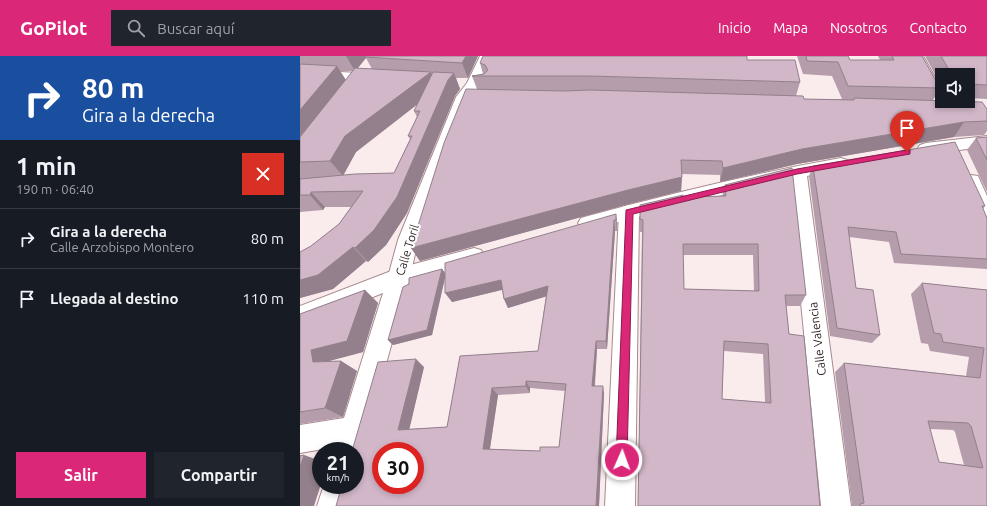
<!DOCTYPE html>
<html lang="es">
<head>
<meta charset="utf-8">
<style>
  :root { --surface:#171b24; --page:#20242c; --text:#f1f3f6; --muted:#9ea1a6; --line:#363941; --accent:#db2777 }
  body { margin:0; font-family:Ubuntu,sans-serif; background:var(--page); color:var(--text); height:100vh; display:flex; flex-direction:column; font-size:15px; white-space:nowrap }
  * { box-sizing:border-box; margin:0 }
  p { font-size:13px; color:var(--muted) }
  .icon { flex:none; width:22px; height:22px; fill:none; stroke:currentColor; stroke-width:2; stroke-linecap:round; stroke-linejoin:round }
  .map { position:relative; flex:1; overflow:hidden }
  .drawer { display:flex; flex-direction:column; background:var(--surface); width:300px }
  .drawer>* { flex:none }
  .hud { background:#1a4fa0; color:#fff; overflow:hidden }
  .tools { position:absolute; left:635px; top:12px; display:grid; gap:8px }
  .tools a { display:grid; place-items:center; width:40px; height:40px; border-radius:0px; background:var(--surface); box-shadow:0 2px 6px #0003; font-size:20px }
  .speed { position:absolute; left:12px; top:386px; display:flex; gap:8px; font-size:20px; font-weight:700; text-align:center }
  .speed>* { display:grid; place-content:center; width:52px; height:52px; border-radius:50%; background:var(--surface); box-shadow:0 2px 6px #0003; line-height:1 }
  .speed small { font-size:10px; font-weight:400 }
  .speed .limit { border:6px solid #d22; background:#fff; color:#111 }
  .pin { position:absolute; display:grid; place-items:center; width:34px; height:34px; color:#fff; margin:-41px -17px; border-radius:50% 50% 50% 0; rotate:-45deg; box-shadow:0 0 4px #0007 }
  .pin .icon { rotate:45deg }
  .me { position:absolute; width:44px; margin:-22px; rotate:2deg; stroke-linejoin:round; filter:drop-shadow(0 0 3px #0008) }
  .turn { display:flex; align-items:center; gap:14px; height:84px; padding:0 16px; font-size:18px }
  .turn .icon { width:52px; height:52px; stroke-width:2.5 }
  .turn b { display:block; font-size:28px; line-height:34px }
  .round { display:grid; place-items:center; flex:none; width:42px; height:42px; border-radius:0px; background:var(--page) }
  .overview { display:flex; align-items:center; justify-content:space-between; height:68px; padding:0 16px }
  h1 { font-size:24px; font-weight:700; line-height:30px }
  .button { display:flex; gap:8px; margin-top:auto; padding:8px 16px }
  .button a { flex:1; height:46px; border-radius:0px; background:var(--accent); color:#fff; font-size:16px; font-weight:700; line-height:46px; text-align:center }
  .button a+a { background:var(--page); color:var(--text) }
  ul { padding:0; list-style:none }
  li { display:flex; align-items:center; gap:12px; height:60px; padding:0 16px; border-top:1px solid var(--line) }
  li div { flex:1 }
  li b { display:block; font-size:15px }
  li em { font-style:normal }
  header { display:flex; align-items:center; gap:24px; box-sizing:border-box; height:56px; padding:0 20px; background:var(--accent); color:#fff }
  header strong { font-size:19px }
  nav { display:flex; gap:22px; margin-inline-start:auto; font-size:14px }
  .search { width:280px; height:36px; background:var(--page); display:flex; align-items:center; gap:10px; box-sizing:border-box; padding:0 14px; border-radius:0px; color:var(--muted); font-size:15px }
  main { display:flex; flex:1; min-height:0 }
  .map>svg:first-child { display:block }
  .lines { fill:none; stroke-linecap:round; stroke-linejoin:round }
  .minor-casing { stroke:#a98a8d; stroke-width:2 }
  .tertiary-casing { stroke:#a98a8d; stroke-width:2 }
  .minor { fill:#fff; fill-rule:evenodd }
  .tertiary { fill:#fff; fill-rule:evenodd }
  .wall { fill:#b59dac; fill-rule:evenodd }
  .shaded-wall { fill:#93808c }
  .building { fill:#d2b7c8; stroke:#93808c; fill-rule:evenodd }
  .route { fill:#db2777; stroke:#8e194d }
  .labels { text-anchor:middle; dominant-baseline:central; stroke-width:4; stroke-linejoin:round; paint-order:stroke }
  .street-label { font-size:12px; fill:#332628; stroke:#fff }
</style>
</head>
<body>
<header>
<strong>GoPilot</strong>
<div class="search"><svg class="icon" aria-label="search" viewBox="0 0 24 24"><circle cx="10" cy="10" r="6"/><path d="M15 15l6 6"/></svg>Buscar aquí</div>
<nav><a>Inicio</a><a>Mapa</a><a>Nosotros</a><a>Contacto</a></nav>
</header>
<main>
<section class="drawer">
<div class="hud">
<div class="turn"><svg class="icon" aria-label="right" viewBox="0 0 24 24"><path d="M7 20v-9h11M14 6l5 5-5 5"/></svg><div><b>80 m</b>Gira a la derecha</div></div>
</div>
<div class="overview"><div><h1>1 min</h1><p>190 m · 06:40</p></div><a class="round" style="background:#d93025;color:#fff"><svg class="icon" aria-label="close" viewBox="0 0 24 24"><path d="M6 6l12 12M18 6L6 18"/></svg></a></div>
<ul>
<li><svg class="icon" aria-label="right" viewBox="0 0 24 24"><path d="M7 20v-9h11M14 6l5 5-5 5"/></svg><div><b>Gira a la derecha</b><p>Calle Arzobispo Montero</p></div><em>80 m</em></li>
<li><svg class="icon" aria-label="arrive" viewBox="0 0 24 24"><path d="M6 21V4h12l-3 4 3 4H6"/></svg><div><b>Llegada al destino</b></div><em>110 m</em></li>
</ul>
<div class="button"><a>Salir</a><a>Compartir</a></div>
</section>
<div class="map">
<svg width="687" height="450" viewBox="0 0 687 450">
  <rect width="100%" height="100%" fill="#faeced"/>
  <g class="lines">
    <g class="minor-casing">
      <path id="minor" d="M 180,0 L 194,0 L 182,28 L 172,42 L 118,184 L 110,221 L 62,395 L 58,405 L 55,406 L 55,395 L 34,395 L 35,391 L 0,397 L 0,369 L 44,362 L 88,221 L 98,184 L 156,41 L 167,27 Z
        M 609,0 L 623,0 L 642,34 L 642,45 L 648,45 L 653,53 L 651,56 L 645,58 L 639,56 Z
        M 0,14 L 79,18 L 84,19 L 86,22 L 84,25 L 79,26 L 0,22 Z
        M 671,119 L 678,120 L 687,140 L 687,168 L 680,166 L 662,125 L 664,120 Z
        M 329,149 L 336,151 L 339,156 L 335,450 L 305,450 L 319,156 L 322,151 Z
        M 24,429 L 54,429 L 47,450 L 17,450 Z"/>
    </g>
    <g class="tertiary-casing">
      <path id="tertiary" d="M 687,80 L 687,90 L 626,99 L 620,97 L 617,93 L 620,89 L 626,87 Z
        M 541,102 L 547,104 L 550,108 L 547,112 L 507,120 L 551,450 L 521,450 L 489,124 L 414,141 L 288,174 L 281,172 L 278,167 L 281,162 L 288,160 C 372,137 456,117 541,102 Z
        M 174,192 L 181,194 L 185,200 L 181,206 L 103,229 L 0,270 L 0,250 L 99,212 Z"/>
    </g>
    <use href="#minor" class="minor"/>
    <use href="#tertiary" class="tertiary"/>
  </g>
  <path class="wall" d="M 0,0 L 178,0 L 168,22 L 156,22 L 160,33 L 155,40 L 107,157 L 86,189 L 68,206 L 66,205 L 33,233 L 0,242 L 0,196 L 11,190 L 39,168 L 51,151 L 25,151 L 23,154 L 0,156 ZM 66,2 L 72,13 L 58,12 ZM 40,15 L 53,15 L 46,24 ZM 118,48 L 114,55 L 117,61 L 108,80 L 110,83 L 94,117 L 43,119 L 56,96 Z
    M 497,0 L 548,0 L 550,4 L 580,4 L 578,0 L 622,0 L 640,32 L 633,44 L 663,45 L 687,53 L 687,75 L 684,79 L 654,81 L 497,108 L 420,126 L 420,119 L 382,118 L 381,135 L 329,148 L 120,205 L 111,192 L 177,33 L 172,20 L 183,18 L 180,7 L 447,4 L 500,26 L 496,40 L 504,43 L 542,43 L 532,20 L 503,18 Z
    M 625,0 L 687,0 L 687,43 L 668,42 L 668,19 L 642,19 L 642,31 Z
    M 687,81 L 687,136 L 667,94 L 676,82 Z
    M 513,110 L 685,150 L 683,153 L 687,162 L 687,213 L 594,207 L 589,186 L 549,181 L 556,232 L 580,279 L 572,287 L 530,280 L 509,120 Z
    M 425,129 L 506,239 L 500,250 L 486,250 L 489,278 L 520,450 L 338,450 L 342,176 L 340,176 L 340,149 L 383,141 L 422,140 ZM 383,199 L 453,199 L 454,235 L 384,233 ZM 424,295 L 463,298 L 465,346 L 422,343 Z
    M 316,158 L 317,168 L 317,175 L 315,175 L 307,293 L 297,293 L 295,330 L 304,337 L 299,450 L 36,450 L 124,311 L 109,373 L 147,371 L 160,300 L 238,295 L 246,240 L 208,252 L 204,243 L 202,234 L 152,246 L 145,219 L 132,279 L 93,289 L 88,284 L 109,228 L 142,213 L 145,218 ZM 230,332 L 265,335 L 259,391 L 240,395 L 190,393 L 198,339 L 230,337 Z
    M 622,227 L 687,234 L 687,450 L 552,450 L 535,316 L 544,307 L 666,320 L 669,301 L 630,295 L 628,288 L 621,287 L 611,238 ZM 630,373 L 653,374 L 655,376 L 664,409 L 639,406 Z
    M 65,234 L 78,247 L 63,296 L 29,305 L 41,305 L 57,315 L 43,361 L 0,368 L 0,258 Z"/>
  <path class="shaded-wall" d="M 46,0 L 68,0 L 65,1 L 66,2 L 55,15 Z
    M 166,0 L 178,0 L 168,22 L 162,7 Z
    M 37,10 L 47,26 L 0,86 L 0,54 Z
    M 131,16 L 138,32 L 56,96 L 43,120 L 30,105 L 45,80 Z
    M 154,17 L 160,33 L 155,40 L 107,157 L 86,189 L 68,206 L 55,192 L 148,24 Z
    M 664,66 L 654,81 L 497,108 L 420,126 L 423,112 L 502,93 Z
    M 382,121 L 381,135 L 329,148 L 120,205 L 111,192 L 328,134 Z
    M 11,136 L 25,151 L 23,154 L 10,139 Z
    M 316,158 L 317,168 L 317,175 L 316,164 Z
    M 314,164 L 315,175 L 307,293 L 306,285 Z
    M 53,191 L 66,205 L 33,233 L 0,242 L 0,224 Z
    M 142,213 L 146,218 L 132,279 L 93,289 L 88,284 Z
    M 201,224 L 205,233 L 152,246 L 145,237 Z
    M 248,230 L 251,239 L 208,252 L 204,243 Z
    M 65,234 L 78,247 L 63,296 L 29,305 L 13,306 L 11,294 Z
    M 296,285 L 297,293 L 294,337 L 292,330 Z
    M 116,303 L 124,311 L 108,379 L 98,374 Z
    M 41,305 L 57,315 L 43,361 L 25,352 Z
    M 226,325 L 230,332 L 230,337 L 226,330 Z
    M 303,330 L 304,337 L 299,450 L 296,450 Z
    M 192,332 L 198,339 L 189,398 L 183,393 Z
    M 0,399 L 4,400 L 4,399 L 21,405 L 21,428 L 14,450 L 0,450 Z"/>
  <path class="building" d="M 66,0 L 166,0 L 162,7 L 65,1 Z
    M 183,0 L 447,0 L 447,4 L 495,4 L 500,26 L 290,20 L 172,20 L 184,18 L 188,14 L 185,9 L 180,7 Z
    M 506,0 L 548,0 L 550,4 L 594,4 L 592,0 L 622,0 L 640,32 L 548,30 L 538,6 L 507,5 Z
    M 641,0 L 687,0 L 687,29 L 668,28 L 668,19 L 652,19 Z
    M 0,8 L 37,10 L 0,54 Z
    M 55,12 L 131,16 L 45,80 L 30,105 L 0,106 L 0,81 Z
    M 133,16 L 154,17 L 148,24 L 97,141 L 74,174 L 55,192 L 53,191 L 18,219 L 0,224 L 0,196 L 11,190 L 39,168 L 63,135 L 11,136 L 10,139 L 0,139 L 0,123 L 55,118 L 94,117 L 112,80 L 108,80 L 120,55 L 114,55 Z
    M 668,29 L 671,33 L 668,33 Z
    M 166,33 L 264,35 L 290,34 L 503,40 L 504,43 L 554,44 L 554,42 L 682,46 L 687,53 L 687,65 L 664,66 L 502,93 L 423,112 L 422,105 L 381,104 L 382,121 L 328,134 L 111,192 L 144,87 Z
    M 687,81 L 687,104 L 676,82 Z
    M 655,86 L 685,150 L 682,150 L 687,162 L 687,203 L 601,198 L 596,176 L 548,171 L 556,232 L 573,234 L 580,279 L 537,272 L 513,110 Z
    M 492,112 L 506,239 L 485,239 L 489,278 L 504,280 L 520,450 L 338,450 L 343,164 L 340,163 L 340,149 L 383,139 L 383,141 L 426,140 L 425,129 ZM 383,188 L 458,188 L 459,235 L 384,233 ZM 424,285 L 468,288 L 471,347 L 422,343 Z
    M 316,158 L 316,164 L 314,164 L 306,285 L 296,285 L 292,330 L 303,330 L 296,450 L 36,450 L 42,429 L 55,429 L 55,395 L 52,395 L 78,306 L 116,303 L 98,374 L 147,371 L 160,300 L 238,295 L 248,230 L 204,243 L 201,224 L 145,237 L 145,207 ZM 226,325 L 266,328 L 259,391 L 240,391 L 240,395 L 183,393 L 192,332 L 226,330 ZM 81,395 L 115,395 L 115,429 L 81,429 Z
    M 142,213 L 127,274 L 88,284 L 103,231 L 109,228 L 109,222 Z
    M 622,227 L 687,234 L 687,450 L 560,450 L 560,448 L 564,447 L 544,307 L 680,322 L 684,292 L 643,286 L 641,278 L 634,277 ZM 628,365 L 668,367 L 671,370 L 683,412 L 639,406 Z
    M 65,234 L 47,285 L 11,294 L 13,306 L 41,305 L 25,352 L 0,356 L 0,258 Z
    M 4,399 L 0,411 L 0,400 Z"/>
  <path class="route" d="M 607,94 L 610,94 L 610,98 L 497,118 L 333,158 L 327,404 L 326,408 L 322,409 L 317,408 L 316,404 L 326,154 L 497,113 Z"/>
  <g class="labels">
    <g class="street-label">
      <text transform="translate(107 194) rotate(-73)">Calle Toril</text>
      <text transform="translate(517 283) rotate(-97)">Calle Valencia</text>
    </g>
  </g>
</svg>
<div class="tools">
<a><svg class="icon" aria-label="sound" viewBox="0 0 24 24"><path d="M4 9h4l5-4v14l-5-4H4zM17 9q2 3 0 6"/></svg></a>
</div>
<div class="speed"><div>21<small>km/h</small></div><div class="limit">30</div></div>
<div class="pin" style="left:607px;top:96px;background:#d93025"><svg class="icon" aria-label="arrive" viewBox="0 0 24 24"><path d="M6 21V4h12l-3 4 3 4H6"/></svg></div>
<svg class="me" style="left:322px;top:404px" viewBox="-20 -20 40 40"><circle r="17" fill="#db2777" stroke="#fff" stroke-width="3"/><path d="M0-11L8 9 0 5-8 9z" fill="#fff"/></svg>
</div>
</main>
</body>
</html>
